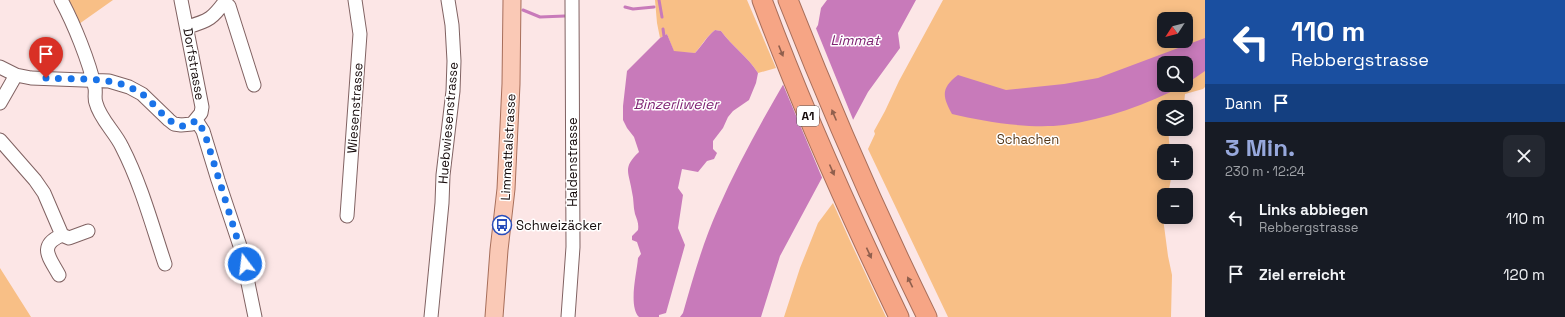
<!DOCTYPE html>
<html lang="de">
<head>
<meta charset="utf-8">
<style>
  :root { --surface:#171b24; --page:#242831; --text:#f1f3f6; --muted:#9ea1a6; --accent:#97a8dc }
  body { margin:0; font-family:"Space Grotesk",sans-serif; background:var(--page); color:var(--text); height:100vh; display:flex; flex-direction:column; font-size:15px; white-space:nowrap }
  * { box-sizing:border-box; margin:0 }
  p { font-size:13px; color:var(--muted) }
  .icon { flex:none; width:22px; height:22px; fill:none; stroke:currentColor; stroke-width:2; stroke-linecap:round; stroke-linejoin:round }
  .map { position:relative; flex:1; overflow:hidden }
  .sheet { display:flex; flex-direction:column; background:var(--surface); width:360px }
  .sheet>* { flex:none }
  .guide { background:#1a4fa0; color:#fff; overflow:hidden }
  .needle { width:26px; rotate:234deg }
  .buttons { position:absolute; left:1157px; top:12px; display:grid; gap:8px }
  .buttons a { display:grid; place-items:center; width:36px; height:36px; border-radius:8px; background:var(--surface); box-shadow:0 2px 10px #0003; font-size:20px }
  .pin { position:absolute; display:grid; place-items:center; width:34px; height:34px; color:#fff; margin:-41px -17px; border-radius:50% 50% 50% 0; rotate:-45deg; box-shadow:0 0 4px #0007 }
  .pin .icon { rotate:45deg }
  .me { position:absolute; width:44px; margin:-22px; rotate:345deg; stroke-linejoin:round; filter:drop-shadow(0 0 3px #0008) }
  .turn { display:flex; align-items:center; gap:14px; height:84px; padding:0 20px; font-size:18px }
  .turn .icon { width:52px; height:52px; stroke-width:2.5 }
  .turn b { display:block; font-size:28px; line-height:34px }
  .then { display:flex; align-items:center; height:38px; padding:0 20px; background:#0003; gap:8px; font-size:15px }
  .round { display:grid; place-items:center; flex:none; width:42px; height:42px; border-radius:8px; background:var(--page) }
  .summary { display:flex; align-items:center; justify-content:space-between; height:68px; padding:0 20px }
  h1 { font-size:24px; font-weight:800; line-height:30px; color:var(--accent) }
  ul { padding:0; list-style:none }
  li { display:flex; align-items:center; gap:12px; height:56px; padding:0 20px }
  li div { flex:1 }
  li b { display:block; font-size:15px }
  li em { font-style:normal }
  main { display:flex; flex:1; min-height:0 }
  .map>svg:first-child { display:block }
  .green { fill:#f8bf86; fill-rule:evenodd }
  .water { fill:#c87aba }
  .pier { fill:#fce6e6 }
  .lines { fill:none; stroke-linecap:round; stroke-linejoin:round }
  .stream { stroke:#c87aba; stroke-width:3 }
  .minor-casing { stroke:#806262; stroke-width:15 }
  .major-casing { stroke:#a76e5a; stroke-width:19 }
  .highway-casing { stroke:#a76e5a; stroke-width:21 }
  .minor { stroke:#fff; stroke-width:13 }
  .major { stroke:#fac9b6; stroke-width:17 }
  .highway { stroke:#f6a585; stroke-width:19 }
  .oneway { fill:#905f4d }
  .route { stroke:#1a73e8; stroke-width:7; stroke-dasharray:0 12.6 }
  .labels { text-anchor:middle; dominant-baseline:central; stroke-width:3; stroke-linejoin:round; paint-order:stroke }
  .shield { fill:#fff; stroke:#5a5353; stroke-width:1 }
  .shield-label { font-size:12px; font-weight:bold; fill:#140909 }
  .street-label { font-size:13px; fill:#140909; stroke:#fff }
  .park-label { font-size:13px; fill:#553717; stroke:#fff }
  .poi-label { font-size:13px; fill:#140909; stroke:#fff; text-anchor:start }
  .water-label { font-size:14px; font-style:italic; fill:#7e2172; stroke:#fff }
</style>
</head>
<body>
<main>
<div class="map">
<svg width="1205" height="317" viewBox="0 0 1205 317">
  <rect width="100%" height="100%" fill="#fce6e6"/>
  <path class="green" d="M 67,0 L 113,0 L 79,24 Z
    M 655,0 L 747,0 L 776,68 L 758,73 C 748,57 732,46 721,31 L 715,30 C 707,36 702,45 695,53 L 674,52 L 667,34 L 660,38 L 657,23 Z
    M 943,0 L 1205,0 L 1205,87 L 1203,89 L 1185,94 L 1184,104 L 1164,107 L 1164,129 L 1168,129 L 1170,151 L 1164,151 L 1164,173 L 1172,173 L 1168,195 L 1164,195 L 1163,218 L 1168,256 L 1172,275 L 1171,317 L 948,317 L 868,149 L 875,134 L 874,131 L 885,111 L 899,81 ZM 1164,19 L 1186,19 L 1186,41 L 1164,41 ZM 1164,63 L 1186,63 L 1186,85 L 1164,85 Z
    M 833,203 L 852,245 L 886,317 L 784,317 L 800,268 L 818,223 Z
    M 0,268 L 31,317 L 0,317 Z"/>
  <path class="water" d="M 827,0 L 916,0 L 898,33 L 900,48 L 868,92 L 780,256 L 761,317 L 680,317 L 683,313 C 693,278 703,242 718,209 C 746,145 783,85 818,25 L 821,8 Z
    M 715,30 L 721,31 C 732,46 748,57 758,73 L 756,83 L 749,100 L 733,111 L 728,117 L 723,128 L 713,141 L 713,149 L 717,153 L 714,159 L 707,161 L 698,172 L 682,169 L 678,188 L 683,195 L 678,228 L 685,245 L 666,313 L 659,315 L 659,317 L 639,317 C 628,306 637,272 638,258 L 641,254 L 637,242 L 632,240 L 632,236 L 638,230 C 639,223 637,220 635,214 C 633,207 634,199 632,192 C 629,172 622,168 639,152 L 634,137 L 627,128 L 623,120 L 623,106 L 627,71 L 660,38 L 667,34 L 674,51 L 695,53 C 702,46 707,36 715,30 Z
    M 1205,38 L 1205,71 L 1186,84 L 1186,63 L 1164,63 L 1164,85 L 1184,85 C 1147,105 1106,119 1064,125 C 1029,129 986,122 952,114 C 942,96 941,88 958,75 L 1006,90 L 1064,84 L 1098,78 Z"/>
  <path class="pier" d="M 815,26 L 854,122 L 823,180 L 782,82 Z"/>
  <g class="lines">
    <path class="stream" d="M 659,0 L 662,17
      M 625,7 L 633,9 L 654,7
      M 523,10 L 540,17 L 565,16
      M 663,29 L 664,36"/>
    <g class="minor-casing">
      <path id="minor" d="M 61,0 C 74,24 89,61 95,88 C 96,93 94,98 96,103 C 100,119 115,132 122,147 C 141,184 152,225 165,264
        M 224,3 L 229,6 L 254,85
        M 187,27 C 209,21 213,18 226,0
        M 0,67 L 16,75 L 31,78 L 109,81 L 129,87 L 142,94 L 169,120 L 174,124 L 181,125 L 192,124 L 201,113 L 202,107 L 181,0
        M 0,103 L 16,75
        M 196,120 L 203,131 L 218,180 L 241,249 L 255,317
        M 0,140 L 35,180 L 44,193 L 62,235 L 69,238 L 88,231
        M 347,216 L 360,34 L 355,0
        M 59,275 C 50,258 37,246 62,235
        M 431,317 L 442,203 L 443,175 L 453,91 L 454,61 L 452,25 L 448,0
        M 568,317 L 573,247 L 572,0"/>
    </g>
    <g class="major-casing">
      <path id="major" d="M 494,317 L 499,250 L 506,189 L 511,84 L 512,0"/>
    </g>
    <g class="highway-casing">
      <path id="highway" d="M 762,0 C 802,108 849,213 899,317
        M 788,0 C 830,107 876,213 927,317"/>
    </g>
    <use href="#minor" class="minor"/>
    <use href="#major" class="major"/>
    <use href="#highway" class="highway"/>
  </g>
  <defs><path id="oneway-solid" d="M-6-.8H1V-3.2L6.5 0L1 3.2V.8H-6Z"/></defs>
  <g class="oneway">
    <use href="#oneway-solid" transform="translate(781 51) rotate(68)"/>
    <use href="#oneway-solid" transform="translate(834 115) rotate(-113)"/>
    <use href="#oneway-solid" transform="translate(832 170) rotate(66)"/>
    <use href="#oneway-solid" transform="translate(869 253) rotate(65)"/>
    <use href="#oneway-solid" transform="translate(910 282) rotate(-116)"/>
  </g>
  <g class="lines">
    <path class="route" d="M 46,78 C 77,80 115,75 142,94 C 157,104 176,140 196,120 L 204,131 L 245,264"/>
  </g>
  <defs>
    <g id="bus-ring" transform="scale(1)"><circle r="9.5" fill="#fff" stroke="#284dbc" stroke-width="1.5"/><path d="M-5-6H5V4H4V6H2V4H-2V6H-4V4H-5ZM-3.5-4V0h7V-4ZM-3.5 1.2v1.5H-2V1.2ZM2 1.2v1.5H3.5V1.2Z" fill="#284dbc"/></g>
  </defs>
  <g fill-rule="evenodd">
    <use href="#bus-ring" x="502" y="225"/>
  </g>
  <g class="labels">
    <rect class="shield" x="797" y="106" width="22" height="20" rx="3"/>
    <g class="shield-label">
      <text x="808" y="116">A1</text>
    </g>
    <g class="street-label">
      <text transform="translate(194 64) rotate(80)">Dorfstrasse</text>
      <text transform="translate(355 108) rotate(-86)">Wiesenstrasse</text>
      <text transform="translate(448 123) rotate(-85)">Huebwiesenstrasse</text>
      <text transform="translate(508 147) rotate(-87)">Limmattalstrasse</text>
      <text transform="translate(572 162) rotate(-90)">Haldenstrasse</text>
    </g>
    <g class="park-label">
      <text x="1028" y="139">Schachen</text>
    </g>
    <g class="poi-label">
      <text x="516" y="225">Schweizäcker</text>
    </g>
    <g class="water-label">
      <text x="855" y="40">Limmat</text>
      <text x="676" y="104">Binzerliweier</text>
    </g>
  </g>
</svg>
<div class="buttons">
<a><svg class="needle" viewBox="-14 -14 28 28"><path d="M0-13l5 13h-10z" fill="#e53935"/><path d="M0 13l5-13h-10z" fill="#9ea1a6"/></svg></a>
<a><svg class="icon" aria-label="search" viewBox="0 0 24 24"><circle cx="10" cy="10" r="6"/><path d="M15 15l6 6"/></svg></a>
<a><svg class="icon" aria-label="layers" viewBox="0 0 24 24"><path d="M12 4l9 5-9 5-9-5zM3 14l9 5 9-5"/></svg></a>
<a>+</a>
<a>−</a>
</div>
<div class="pin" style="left:46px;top:78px;background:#d93025"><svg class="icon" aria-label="arrive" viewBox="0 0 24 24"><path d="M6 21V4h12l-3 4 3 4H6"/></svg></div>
<svg class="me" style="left:245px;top:264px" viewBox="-20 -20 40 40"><circle r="17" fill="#1a73e8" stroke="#fff" stroke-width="3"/><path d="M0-11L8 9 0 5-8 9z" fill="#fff"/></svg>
</div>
<section class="sheet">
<div class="guide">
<div class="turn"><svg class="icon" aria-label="left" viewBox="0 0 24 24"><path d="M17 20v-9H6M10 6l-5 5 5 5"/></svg><div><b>110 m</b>Rebbergstrasse</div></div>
<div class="then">Dann<svg class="icon" aria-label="arrive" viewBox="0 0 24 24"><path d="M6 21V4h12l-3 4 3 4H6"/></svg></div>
</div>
<div class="summary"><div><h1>3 Min.</h1><p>230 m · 12:24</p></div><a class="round"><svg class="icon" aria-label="close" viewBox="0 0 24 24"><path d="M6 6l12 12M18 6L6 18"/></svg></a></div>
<ul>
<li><svg class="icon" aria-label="left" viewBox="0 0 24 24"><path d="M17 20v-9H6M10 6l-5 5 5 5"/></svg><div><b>Links abbiegen</b><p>Rebbergstrasse</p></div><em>110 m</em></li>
<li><svg class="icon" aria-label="arrive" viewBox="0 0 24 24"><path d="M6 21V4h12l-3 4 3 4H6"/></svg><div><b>Ziel erreicht</b></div><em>120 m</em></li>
</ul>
</section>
</main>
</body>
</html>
